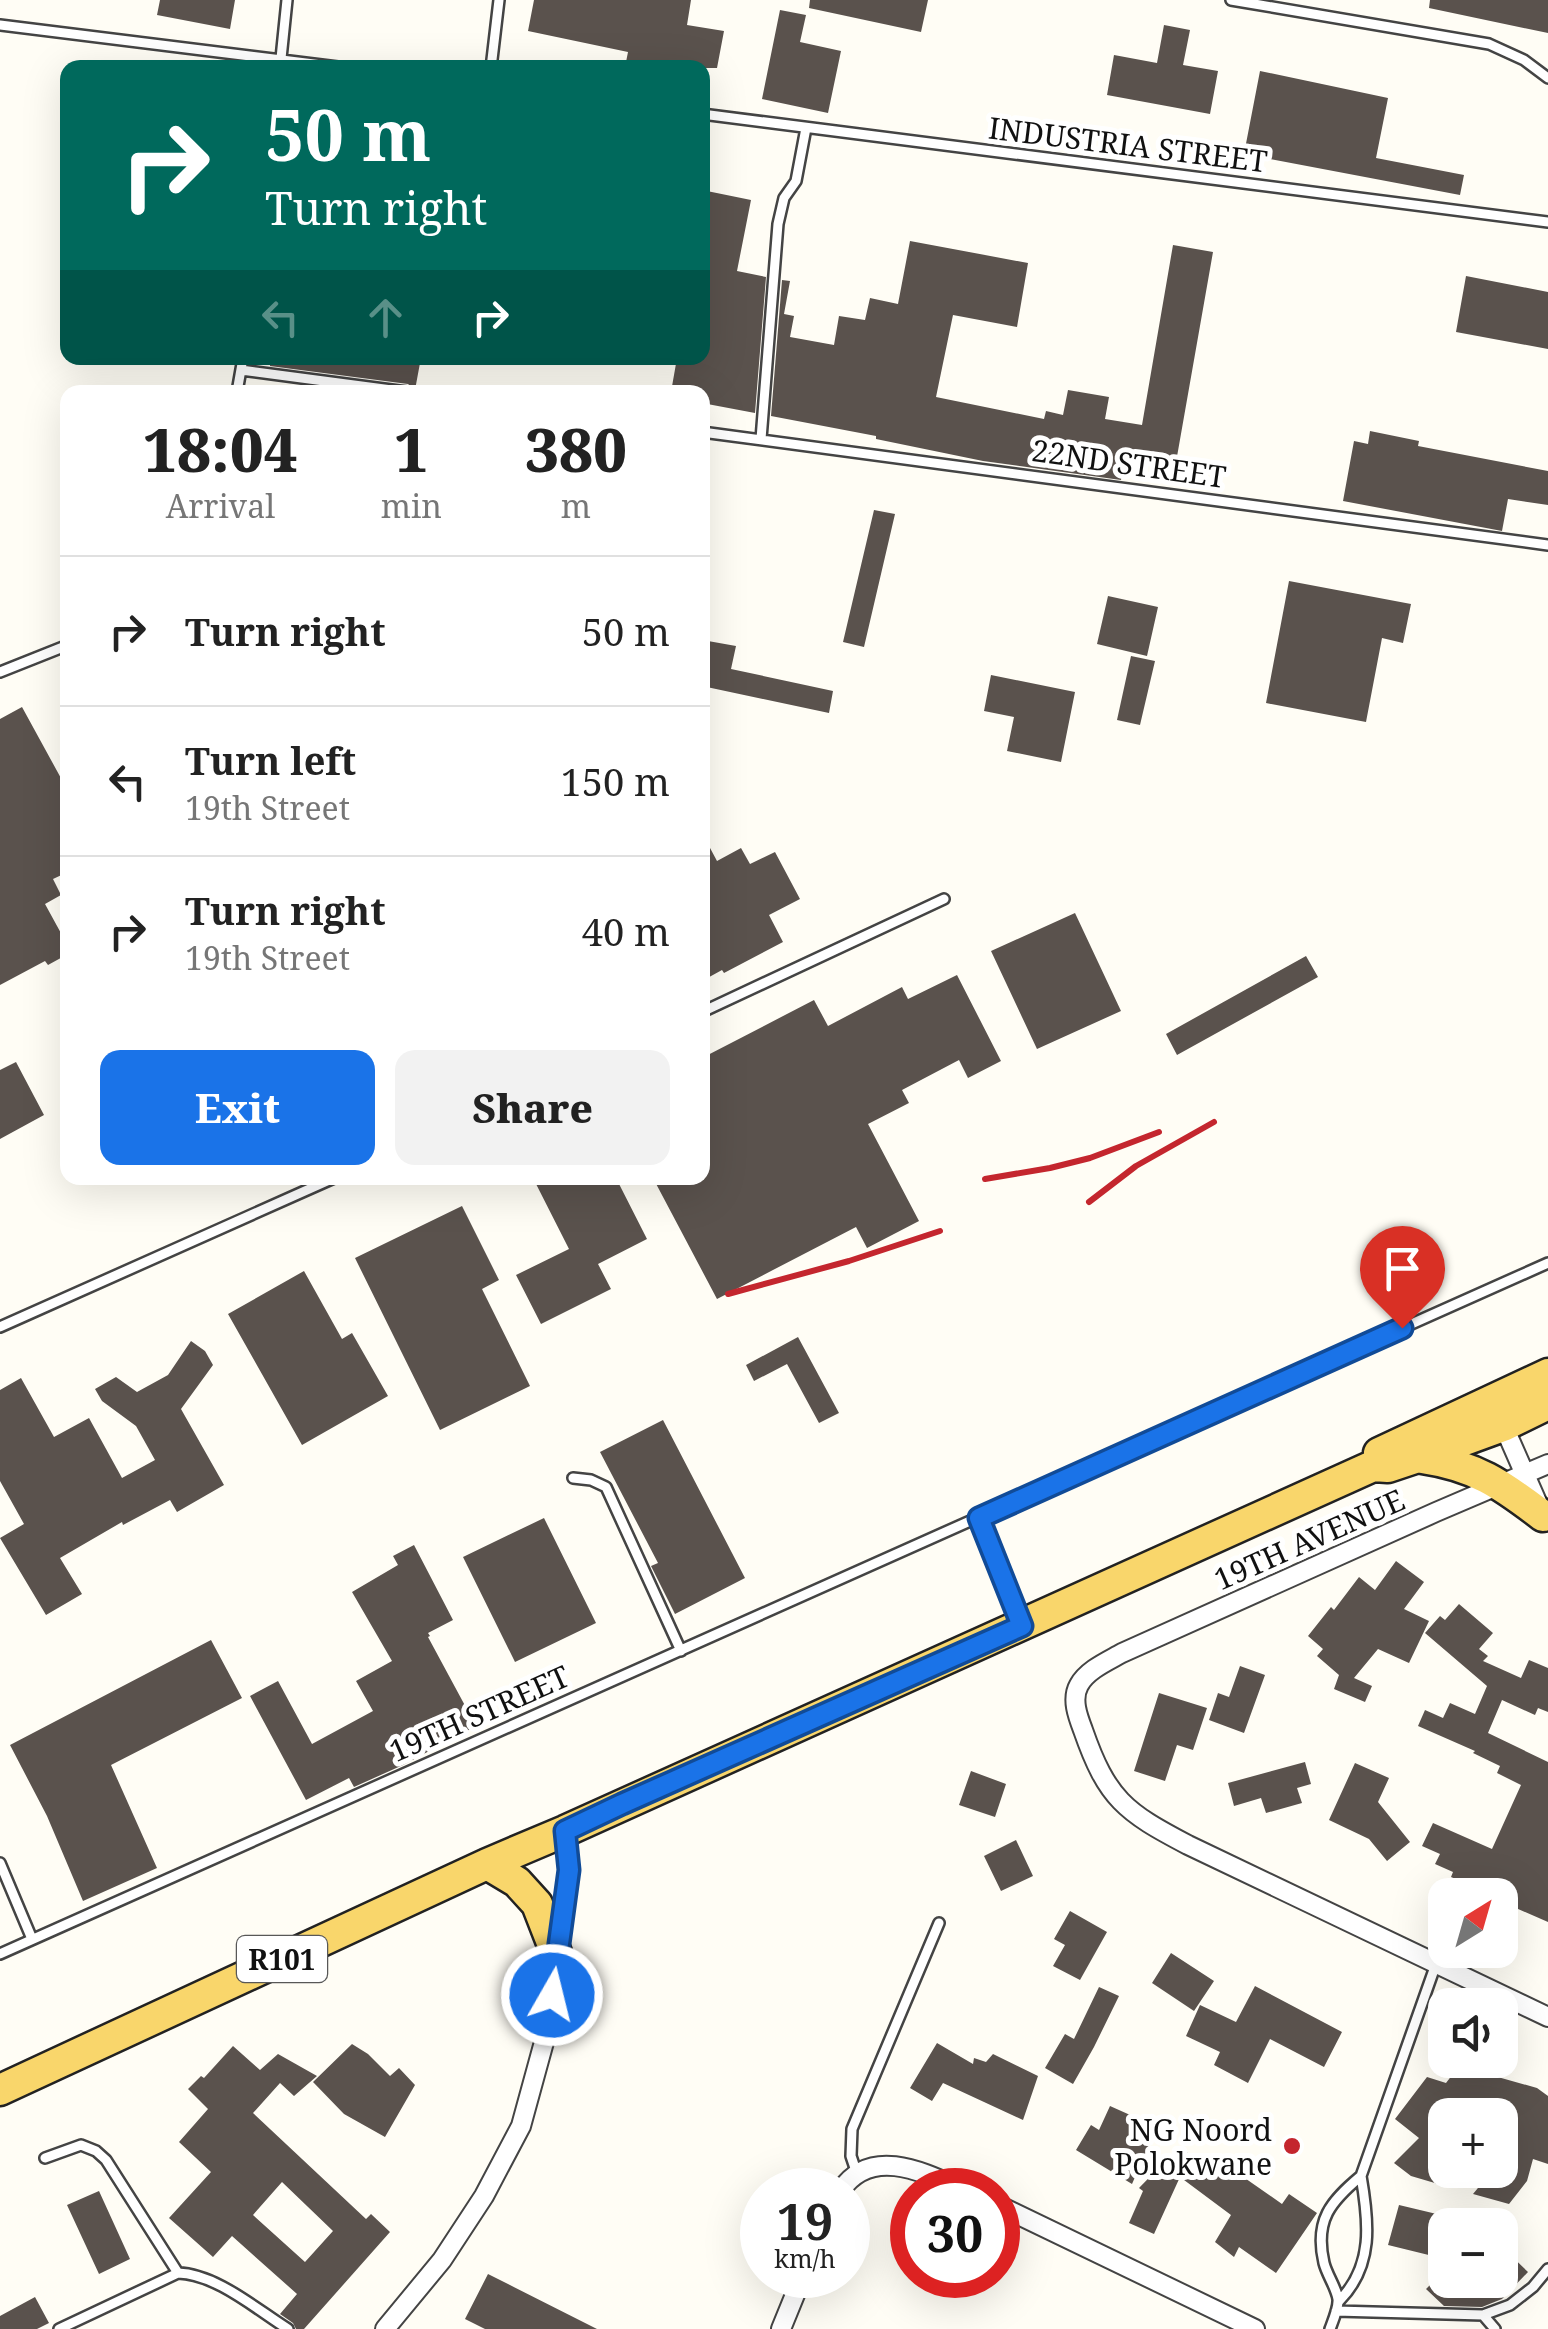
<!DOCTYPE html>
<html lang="en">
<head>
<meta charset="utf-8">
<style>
  :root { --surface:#fff; --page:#f2f2f2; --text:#222; --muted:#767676; --line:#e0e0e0; --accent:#1a73e8 }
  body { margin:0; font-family:"Noto Serif",serif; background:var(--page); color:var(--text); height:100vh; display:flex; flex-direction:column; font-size:38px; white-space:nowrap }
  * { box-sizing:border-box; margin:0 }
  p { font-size:32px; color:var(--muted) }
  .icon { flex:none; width:55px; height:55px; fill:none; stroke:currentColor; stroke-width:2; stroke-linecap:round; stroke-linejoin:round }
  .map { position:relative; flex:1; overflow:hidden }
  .details { position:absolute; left:60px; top:385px; width:650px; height:800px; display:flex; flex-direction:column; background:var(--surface); border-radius:20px; box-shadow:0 10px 40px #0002 }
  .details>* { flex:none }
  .guide { position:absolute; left:60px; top:60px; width:650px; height:305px; border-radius:20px; box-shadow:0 10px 40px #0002; background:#00695c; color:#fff; overflow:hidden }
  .needle { width:65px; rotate:37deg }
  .controls { position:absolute; left:1428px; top:1878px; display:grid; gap:20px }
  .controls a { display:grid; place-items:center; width:90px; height:90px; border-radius:20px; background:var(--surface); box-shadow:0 10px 40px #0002; font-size:50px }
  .speed { position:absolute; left:740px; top:2168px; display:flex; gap:20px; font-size:50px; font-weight:700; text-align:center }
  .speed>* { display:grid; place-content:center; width:130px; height:130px; border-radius:50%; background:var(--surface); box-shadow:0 10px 40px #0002; line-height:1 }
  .speed small { font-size:25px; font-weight:400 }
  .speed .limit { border:15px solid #d22; background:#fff; color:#111 }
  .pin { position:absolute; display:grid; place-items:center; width:85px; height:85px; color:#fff; margin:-102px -42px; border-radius:50% 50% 50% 0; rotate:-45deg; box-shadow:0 0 10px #0007 }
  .pin .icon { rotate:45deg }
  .me { position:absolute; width:110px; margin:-55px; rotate:8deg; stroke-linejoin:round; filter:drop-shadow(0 0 8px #0008) }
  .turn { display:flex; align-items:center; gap:35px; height:210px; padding:0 40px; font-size:45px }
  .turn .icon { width:130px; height:130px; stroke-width:2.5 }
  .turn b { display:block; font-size:70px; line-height:85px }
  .lanes { display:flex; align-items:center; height:95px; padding:0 40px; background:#0003; justify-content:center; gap:50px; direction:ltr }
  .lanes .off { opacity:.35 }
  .eta { display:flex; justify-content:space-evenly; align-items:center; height:170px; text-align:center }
  .eta b { font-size:60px; font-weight:800; line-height:70px }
  .cta { display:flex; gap:20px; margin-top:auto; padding:20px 40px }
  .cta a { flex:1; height:115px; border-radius:20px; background:var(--accent); color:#fff; font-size:40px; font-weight:800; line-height:115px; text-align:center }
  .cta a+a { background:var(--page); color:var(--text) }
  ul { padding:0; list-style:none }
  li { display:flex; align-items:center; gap:30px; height:150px; padding:0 40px; border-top:2px solid var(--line) }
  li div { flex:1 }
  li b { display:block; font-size:38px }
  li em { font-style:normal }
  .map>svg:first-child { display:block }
  .building { fill:#5a524d; fill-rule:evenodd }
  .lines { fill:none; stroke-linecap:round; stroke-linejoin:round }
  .lane-casing { stroke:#444; stroke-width:14 }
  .street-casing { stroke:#444; stroke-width:22 }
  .primary-casing { stroke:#222; stroke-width:35 }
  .lane { stroke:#fff; stroke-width:9 }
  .street { stroke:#fff; stroke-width:18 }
  .primary { stroke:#f9d66b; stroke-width:30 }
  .rail { stroke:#c4262e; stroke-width:6 }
  .route-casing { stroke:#114b97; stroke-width:25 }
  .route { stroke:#1a73e8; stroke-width:18 }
  .poi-dot { fill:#c4262e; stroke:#fff; stroke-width:4 }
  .labels { text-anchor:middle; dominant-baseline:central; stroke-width:10; stroke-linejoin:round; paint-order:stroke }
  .shield { fill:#fff; stroke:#585858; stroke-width:2.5 }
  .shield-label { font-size:28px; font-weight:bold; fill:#111 }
  .street-label { font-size:30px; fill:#111; stroke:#fff }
  .poi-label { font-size:30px; fill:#111; stroke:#fff; text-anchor:end }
</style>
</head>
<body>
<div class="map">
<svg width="1548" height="2329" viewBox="0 0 1548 2329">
  <rect width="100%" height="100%" fill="#fffdf5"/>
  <path class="building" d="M 160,0 L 235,0 L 230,29 L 157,15 Z
    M 534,0 L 691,0 L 687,25 L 724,31 L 717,68 L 656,68 L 626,62 L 628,52 L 528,31 Z
    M 810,0 L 928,0 L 921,32 L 809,8 Z
    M 1430,0 L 1548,0 L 1548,33 L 1429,8 Z
    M 780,10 L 806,15 L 800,42 L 841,51 L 828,113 L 762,99 Z
    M 1164,25 L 1190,30 L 1183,65 L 1218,71 L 1210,114 L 1107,95 L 1114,55 L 1157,63 Z
    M 1260,71 L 1388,98 L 1376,158 L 1464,175 L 1460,195 L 1244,154 Z
    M 702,190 L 751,200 L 737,271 L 766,277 L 755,413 L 702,403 L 702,392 L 671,392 L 677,358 L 702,358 Z
    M 910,241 L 1028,263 L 1017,327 L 953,315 L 936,397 L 1044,419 L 1046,411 L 1063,415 L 1068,390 L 1109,397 L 1105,419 L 1142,425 L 1173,245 L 1213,252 L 1175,468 L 1125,459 L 1121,480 L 983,461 L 876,439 L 876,436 L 771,416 L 782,280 L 790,281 L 784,314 L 794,316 L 790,337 L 834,345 L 839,316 L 865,320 L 870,298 L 898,304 Z
    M 1466,276 L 1548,292 L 1548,349 L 1456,332 Z
    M 270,358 L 388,358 L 420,363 L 415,390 L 408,384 L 270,366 Z
    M 1370,431 L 1419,441 L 1418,446 L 1548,471 L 1548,505 L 1508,499 L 1502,531 L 1343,501 L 1354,441 L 1368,444 Z
    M 874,510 L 895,514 L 864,647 L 843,642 Z
    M 1289,581 L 1411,604 L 1403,643 L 1382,638 L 1366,722 L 1266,703 Z
    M 1108,596 L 1158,607 L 1147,656 L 1097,644 Z
    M 708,641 L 736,646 L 731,669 L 833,691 L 829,713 L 702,686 L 702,666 Z
    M 1131,656 L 1155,661 L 1140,725 L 1117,720 Z
    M 991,675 L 1075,692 L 1061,762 L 1007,751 L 1014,717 L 984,711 Z
    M 22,707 L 68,791 L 68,872 L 53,879 L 61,895 L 45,904 L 68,946 L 68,954 L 48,965 L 45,961 L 0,985 L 0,719 Z
    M 702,833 L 717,861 L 741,848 L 750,864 L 775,852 L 800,899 L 769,915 L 783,942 L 724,973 L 722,970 L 702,981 Z
    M 1075,913 L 1121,1011 L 1037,1049 L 991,951 Z
    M 1306,956 L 1318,977 L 1177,1055 L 1166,1034 Z
    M 957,975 L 1001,1061 L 968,1078 L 959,1060 L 902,1090 L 909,1103 L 868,1124 L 919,1221 L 867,1248 L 856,1227 L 717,1299 L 653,1178 L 702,1178 L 702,1058 L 814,1000 L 828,1026 L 902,987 L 908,999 Z
    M 16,1062 L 44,1115 L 0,1139 L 0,1070 Z
    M 533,1178 L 616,1178 L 647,1239 L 598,1264 L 611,1289 L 541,1324 L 516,1275 L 569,1249 Z
    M 462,1206 L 499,1280 L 482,1289 L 530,1386 L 440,1430 L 355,1258 Z
    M 304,1271 L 342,1339 L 352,1333 L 388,1396 L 302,1445 L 228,1314 Z
    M 798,1337 L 839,1413 L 819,1423 L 787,1364 L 754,1381 L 746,1365 Z
    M 191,1341 L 205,1351 L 213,1365 L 181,1409 L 224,1485 L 177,1512 L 170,1500 L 123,1525 L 122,1522 L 60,1558 L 82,1594 L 46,1615 L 0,1538 L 24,1524 L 0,1481 L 0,1390 L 21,1378 L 54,1437 L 89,1418 L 122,1478 L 155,1460 L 136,1426 L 102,1401 L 95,1389 L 116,1377 L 137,1392 L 168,1375 Z
    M 663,1420 L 745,1578 L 675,1614 L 651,1566 L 658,1563 L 600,1452 Z
    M 544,1518 L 596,1623 L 515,1662 L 463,1557 Z
    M 414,1545 L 453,1620 L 428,1633 L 430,1636 L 428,1637 L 476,1726 L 403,1765 L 354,1787 L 349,1778 L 306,1800 L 250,1696 L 278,1681 L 312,1744 L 373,1711 L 356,1681 L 392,1661 L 352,1592 L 398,1565 L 393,1556 Z
    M 1396,1561 L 1424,1582 L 1404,1609 L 1429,1621 L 1409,1663 L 1378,1649 L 1354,1678 L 1372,1686 L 1365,1702 L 1334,1689 L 1339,1675 L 1317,1656 L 1323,1649 L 1308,1636 L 1331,1607 L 1334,1610 L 1359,1577 L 1375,1590 Z
    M 1459,1604 L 1493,1633 L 1479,1649 L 1488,1656 L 1483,1661 L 1521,1678 L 1529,1660 L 1548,1668 L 1548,1712 L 1538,1708 L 1535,1715 L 1502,1700 L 1488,1733 L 1548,1762 L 1548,1922 L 1500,1901 L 1500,1895 L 1493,1895 L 1451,1877 L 1453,1872 L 1435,1864 L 1440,1854 L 1422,1846 L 1433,1823 L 1492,1849 L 1521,1785 L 1497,1773 L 1500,1766 L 1473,1753 L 1475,1751 L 1418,1726 L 1425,1710 L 1443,1718 L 1450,1703 L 1475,1714 L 1487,1686 L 1425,1633 L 1440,1616 L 1445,1620 Z
    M 211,1640 L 242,1698 L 111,1765 L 157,1868 L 83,1901 L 47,1816 L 10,1745 Z
    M 1240,1666 L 1265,1675 L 1244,1733 L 1209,1720 L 1218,1693 L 1229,1697 Z
    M 1159,1693 L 1207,1708 L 1193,1750 L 1177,1745 L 1165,1781 L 1134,1771 Z
    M 1305,1762 L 1311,1784 L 1297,1788 L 1302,1803 L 1266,1813 L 1261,1798 L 1234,1806 L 1228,1783 Z
    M 1355,1763 L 1389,1778 L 1378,1802 L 1410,1842 L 1387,1861 L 1369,1839 L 1329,1820 Z
    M 971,1771 L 1006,1784 L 995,1817 L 959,1805 Z
    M 1016,1840 L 1033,1876 L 1001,1891 L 984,1856 Z
    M 1070,1911 L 1107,1932 L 1080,1980 L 1053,1966 L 1065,1945 L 1054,1939 Z
    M 1171,1953 L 1214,1981 L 1194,2011 L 1152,1983 Z
    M 1255,1986 L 1342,2032 L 1324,2067 L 1270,2039 L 1248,2083 L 1214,2065 L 1220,2052 L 1186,2036 L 1200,2005 L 1236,2022 Z
    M 1099,1987 L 1119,1996 L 1094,2047 L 1073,2084 L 1045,2068 L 1065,2034 L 1074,2039 Z
    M 937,2043 L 973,2064 L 974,2058 L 986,2062 L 993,2054 L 1038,2076 L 1023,2120 L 943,2083 L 932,2101 L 910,2088 Z
    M 352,2044 L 368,2054 L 390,2076 L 399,2068 L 415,2085 L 385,2137 L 344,2114 L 313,2082 Z
    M 233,2046 L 260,2070 L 278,2054 L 317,2076 L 294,2096 L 280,2083 L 253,2113 L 366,2219 L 371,2214 L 390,2232 L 304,2329 L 296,2329 L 293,2323 L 280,2314 L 297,2294 L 232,2236 L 213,2257 L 169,2218 L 211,2172 L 179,2142 L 208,2109 L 188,2089 L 201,2076 L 204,2078 ZM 282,2182 L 333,2231 L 305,2262 L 253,2215 Z
    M 1459,2066 L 1537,2088 L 1548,2096 L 1548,2164 L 1533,2159 L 1527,2181 L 1509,2204 L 1473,2194 L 1487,2177 L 1500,2181 L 1500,2115 L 1445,2115 L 1445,2186 L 1411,2176 L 1394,2163 L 1419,2138 L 1395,2119 L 1427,2077 L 1446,2083 Z
    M 1110,2106 L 1157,2127 L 1132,2184 L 1076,2150 L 1091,2125 L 1099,2130 Z
    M 1179,2147 L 1222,2177 L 1229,2167 L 1282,2204 L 1289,2194 L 1317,2213 L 1276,2273 L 1239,2247 L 1234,2257 L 1215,2242 L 1231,2215 L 1180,2177 L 1154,2234 L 1129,2223 L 1143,2191 L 1139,2188 Z
    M 99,2191 L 130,2259 L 99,2274 L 67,2205 Z
    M 1399,2205 L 1445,2216 L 1445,2259 L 1388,2245 Z
    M 1500,2245 L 1528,2272 L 1502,2299 L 1482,2307 L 1444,2306 L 1426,2289 L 1435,2280 L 1500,2280 Z
    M 488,2274 L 597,2329 L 485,2329 L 465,2319 Z
    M 35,2297 L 49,2323 L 37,2329 L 0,2329 L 0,2316 Z"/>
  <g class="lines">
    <g class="lane-casing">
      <path id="lane" d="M 1231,0 L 1489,44 L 1524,60 L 1548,78
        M 0,25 L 346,68
        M 280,68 L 287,0
        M 491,68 L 499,0
        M 702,114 L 1548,222
        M 241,370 L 407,392
        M 237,392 L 243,358
        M 702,432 L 1548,545
        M 761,439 L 778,224 L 784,198 L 796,181 L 806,128
        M 0,672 L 68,645
        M 702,1012 L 944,899
        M 0,1327 L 334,1178
        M 573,1478 L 591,1480 L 606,1487 L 681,1651
        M 979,1518 L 1019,1618
        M 0,1863 L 32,1939
        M 0,1954 L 1548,1263
        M 45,2158 L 81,2145 L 96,2151 L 106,2160 L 178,2273
        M 857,2174 L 851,2156 L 852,2129 L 939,1923
        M 1339,2301 C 1374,2266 1369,2222 1361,2176 L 1436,1964
        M 1336,2311 L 1483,2315 L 1510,2305 L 1533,2287 L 1548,2269
        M 1483,2315 L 1495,2329
        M 59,2329 L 178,2273 C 216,2274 256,2309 288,2329
        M 1330,2329 C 1333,2321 1339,2307 1338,2299 C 1336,2287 1327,2275 1324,2263 C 1314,2220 1331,2201 1361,2176"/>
    </g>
    <g class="street-casing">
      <path id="street" d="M 1501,1420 L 1541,1511
        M 1548,1464 L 1436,1512 L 1122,1653 C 1108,1661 1087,1670 1079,1685 C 1071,1699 1078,1717 1083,1730 C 1107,1799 1125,1812 1188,1845 L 1548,2017
        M 841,2190 C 872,2145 925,2173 963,2190
        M 998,2205 L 1255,2329
        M 385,2329 L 442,2260 L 484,2196 L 521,2126 L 547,2031 L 569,1870 L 565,1831
        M 781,2329 L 803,2275"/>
    </g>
    <g class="primary-casing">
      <path id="primary" d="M 1379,1453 L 1548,1374
        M 1422,1458 C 1476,1466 1501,1484 1543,1516
        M 487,1864 L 517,1882 L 537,1904 L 558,1958
        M 0,2090 L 487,1864 L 565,1831 L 1373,1466 L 1388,1467 L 1418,1457 L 1503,1426 L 1548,1404"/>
    </g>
    <use href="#lane" class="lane"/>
    <use href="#street" class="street"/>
    <use href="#primary" class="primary"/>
    <path class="rail" d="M 985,1179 L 1050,1168 L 1090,1158 L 1159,1132
      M 1089,1202 L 1136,1166 L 1214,1122
      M 728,1294 L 849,1261 L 940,1231"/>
  </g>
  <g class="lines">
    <g class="route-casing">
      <path id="route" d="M 552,1995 L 569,1870 L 565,1831 L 622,1804 L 1022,1626 L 979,1518 L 1402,1328"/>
    </g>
    <use href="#route" class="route"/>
  </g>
  <circle class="poi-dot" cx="1292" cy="2146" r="10"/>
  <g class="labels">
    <rect class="shield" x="237" y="1936" width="90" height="46" rx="8"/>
    <g class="shield-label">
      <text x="282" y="1959">R101</text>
    </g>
    <g class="street-label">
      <text transform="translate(1128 144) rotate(7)">INDUSTRIA STREET</text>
      <text transform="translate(1129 463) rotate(8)">22ND STREET</text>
      <text transform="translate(1309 1539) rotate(-24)">19TH AVENUE</text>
      <text transform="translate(479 1713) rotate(-24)">19TH STREET</text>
    </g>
    <g class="poi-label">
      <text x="1272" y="2129">NG Noord<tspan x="1272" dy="34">Polokwane</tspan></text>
    </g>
  </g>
</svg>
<div class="controls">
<a><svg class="needle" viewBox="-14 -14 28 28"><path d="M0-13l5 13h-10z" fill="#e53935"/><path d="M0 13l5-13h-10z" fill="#767676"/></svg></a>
<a><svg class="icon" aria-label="sound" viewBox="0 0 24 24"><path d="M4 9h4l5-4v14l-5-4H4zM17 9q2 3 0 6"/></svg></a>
<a>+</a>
<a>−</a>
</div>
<div class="speed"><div>19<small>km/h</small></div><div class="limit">30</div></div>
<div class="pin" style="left:1402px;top:1328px;background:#d93025"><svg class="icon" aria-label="arrive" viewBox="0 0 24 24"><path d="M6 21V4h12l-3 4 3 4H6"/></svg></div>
<svg class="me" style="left:552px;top:1995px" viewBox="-20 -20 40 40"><circle r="17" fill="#1a73e8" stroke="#fff" stroke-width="3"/><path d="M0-11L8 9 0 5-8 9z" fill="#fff"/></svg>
<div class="guide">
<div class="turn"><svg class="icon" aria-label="right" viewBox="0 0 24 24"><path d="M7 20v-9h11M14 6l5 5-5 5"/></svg><div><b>50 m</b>Turn right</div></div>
<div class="lanes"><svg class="icon off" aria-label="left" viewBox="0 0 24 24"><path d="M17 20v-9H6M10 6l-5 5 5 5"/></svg><svg class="icon off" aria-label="ahead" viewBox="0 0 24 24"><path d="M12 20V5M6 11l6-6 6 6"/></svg><svg class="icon" aria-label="right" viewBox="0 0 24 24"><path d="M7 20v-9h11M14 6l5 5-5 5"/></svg></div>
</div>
<section class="details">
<div class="eta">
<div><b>18:04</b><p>Arrival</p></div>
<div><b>1</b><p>min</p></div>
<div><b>380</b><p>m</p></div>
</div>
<ul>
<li><svg class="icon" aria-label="right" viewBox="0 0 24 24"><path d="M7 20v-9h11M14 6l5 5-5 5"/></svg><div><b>Turn right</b></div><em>50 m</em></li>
<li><svg class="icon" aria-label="left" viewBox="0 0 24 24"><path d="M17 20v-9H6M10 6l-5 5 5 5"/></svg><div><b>Turn left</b><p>19th Street</p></div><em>150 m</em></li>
<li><svg class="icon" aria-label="right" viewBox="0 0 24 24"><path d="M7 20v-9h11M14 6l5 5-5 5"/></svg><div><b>Turn right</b><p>19th Street</p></div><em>40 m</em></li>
</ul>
<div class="cta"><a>Exit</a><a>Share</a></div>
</section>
</div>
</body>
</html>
